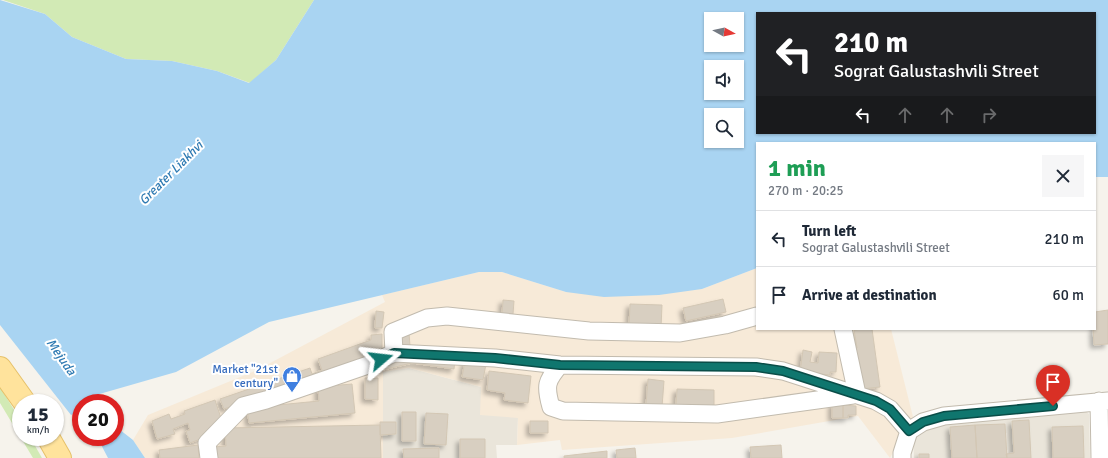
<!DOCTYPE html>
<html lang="en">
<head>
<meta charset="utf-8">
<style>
  :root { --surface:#fff; --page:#f6f6f7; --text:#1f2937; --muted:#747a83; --line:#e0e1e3 }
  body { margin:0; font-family:Signika,sans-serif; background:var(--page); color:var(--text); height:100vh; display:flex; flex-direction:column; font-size:15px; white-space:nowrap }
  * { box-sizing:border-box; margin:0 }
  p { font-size:13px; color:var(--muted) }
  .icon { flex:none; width:22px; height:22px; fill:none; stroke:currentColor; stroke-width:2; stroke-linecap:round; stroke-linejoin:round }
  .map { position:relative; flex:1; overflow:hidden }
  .panel { position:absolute; left:756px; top:142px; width:340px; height:188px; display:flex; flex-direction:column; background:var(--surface); border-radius:0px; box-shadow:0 1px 3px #0004 }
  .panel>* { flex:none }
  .hud { position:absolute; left:756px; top:12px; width:340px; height:122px; border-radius:0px; box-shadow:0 1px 3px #0004; background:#202124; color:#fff; overflow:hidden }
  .needle { width:26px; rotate:98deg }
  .controls { position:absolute; left:704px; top:12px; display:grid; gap:8px }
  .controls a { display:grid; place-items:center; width:40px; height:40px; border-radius:0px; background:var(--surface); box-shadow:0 1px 3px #0004; font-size:20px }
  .speed { position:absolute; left:12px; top:394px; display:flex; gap:8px; font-size:20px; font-weight:700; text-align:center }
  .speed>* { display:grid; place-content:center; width:52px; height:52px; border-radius:50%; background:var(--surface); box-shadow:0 1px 3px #0004; line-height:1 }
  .speed small { font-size:10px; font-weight:400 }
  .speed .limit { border:6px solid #d22; background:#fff; color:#111 }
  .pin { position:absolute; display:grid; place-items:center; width:34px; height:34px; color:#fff; margin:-41px -17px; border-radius:50% 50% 50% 0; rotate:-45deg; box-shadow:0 0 4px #0007 }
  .pin .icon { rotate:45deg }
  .me { position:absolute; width:44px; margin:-22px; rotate:73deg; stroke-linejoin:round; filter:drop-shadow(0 0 3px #0008) }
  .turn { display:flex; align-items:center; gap:14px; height:84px; padding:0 12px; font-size:18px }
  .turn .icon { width:52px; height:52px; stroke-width:2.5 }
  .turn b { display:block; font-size:28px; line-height:34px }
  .lanes { display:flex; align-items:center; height:38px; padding:0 12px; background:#0003; justify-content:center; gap:20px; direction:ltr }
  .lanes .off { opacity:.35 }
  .round { display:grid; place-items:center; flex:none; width:42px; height:42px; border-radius:0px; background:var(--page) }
  .overview { display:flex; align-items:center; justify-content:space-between; height:68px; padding:0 12px }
  h1 { font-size:24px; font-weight:700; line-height:30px; color:#1e9e55 }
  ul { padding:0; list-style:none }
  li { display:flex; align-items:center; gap:12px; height:56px; padding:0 12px; border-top:1px solid var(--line) }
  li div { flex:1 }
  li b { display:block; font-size:15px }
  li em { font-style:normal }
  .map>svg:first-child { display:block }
  .residential { fill:#eae5da }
  .commercial { fill:#f7ead8 }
  .green { fill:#d2eab5 }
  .water { fill:#a9d4f2; fill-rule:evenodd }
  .building { fill:#d8cfc1; stroke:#d3c7b4; filter:url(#shadow) }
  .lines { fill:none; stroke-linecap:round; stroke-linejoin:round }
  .minor-casing { stroke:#c2bbae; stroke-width:19 }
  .major-casing { stroke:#e6c16a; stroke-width:24 }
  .minor { stroke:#fff; stroke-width:17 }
  .major { stroke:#ffe39c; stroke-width:22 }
  .route-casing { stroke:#0a4d48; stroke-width:10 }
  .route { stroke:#0f766e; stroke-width:7 }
  .labels { text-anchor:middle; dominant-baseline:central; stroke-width:4; stroke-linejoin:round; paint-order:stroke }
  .shop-label { font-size:12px; fill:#366cbe; stroke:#fff; text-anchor:end }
  .water-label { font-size:13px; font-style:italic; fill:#2e7ab2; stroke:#fff }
</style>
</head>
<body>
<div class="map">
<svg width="1108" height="458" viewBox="0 0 1108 458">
  <defs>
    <filter id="shadow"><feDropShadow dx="-3.5" dy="3.5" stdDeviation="2" flood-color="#0004"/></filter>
  </defs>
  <rect width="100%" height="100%" fill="#f6f3ec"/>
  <path class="residential" d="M 409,368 L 481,387 L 518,417 L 517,445 L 496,445 L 497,458 L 383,458 L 383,371 Z
    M 1084,409 L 1089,414 L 1090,458 L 914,458 L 913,435 L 928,426 Z"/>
  <path class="commercial" d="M 757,268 L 757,329 L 891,329 L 913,417 L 890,458 L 858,416 L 732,438 L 562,450 L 560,440 L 517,445 L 518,418 L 480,415 L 481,387 L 409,368 L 383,372 L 383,458 L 145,458 L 133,440 L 148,415 L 257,370 L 385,302 L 382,295 L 479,272 L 502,272 L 566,292 L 702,289 Z"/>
  <path class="green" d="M 3,0 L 314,0 L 276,60 L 250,83 L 217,71 L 172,61 L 126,59 L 72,37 L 45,14 Z
    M 0,387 L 21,421 L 21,437 L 30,437 L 42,458 L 33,458 L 0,403 Z"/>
  <path class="water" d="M 0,0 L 45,14 L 72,37 L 126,59 L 172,61 L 217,71 L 249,83 L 276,60 L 314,0 L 1108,0 L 1108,177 L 1095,177 L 1095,143 L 757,143 L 757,268 L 702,289 L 659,295 L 604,297 L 566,292 L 502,272 L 479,272 L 269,322 L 176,372 L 96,395 L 97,403 L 81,403 L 81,410 L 71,415 L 0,325 ZM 757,13 L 1095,13 L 1095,133 L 757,133 ZM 711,19 L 737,19 L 737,45 L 711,45 ZM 711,67 L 737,67 L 737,93 L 711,93 ZM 711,115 L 737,115 L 737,141 L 711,141 Z
    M 115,426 L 133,440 L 145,458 L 108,458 L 97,437 L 115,437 Z"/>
  <path class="building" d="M 723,299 L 726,312 L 686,321 L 683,308 Z
    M 503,300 L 514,301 L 513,314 L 502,314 Z
    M 630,304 L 662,305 L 661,328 L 629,327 Z
    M 1108,310 L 1108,344 L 1094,345 L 1093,329 L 1095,329 L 1095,312 Z
    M 376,311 L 384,312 L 382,328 L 375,328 Z
    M 862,329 L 872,329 L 880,387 L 862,389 L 852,348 L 857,348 L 854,330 Z
    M 409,333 L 410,346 L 399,347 L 397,334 Z
    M 382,334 L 382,354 L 224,409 L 220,399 L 310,368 L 312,374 L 322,370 L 318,359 L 371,340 L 371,335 Z
    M 803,350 L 812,352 L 810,362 L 818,363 L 819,352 L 837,353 L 836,372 L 830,372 L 830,375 L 800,372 Z
    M 381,360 L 455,360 L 454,369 L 412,363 L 383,370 Z
    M 465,361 L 486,364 L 483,380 L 462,377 Z
    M 489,371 L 531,376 L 528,403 L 504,400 L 505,393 L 487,390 Z
    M 365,378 L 378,378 L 378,400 L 365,399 Z
    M 648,379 L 664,381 L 662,407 L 646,405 Z
    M 352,384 L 355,413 L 249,423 L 247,408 L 319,401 L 318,387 Z
    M 677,389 L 714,390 L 714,406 L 676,405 Z
    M 215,400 L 222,421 L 211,435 L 190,443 L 186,431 L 190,430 L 188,423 L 173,429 L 175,434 L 157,439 L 152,421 L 169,414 L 171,419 L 185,414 L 184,411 Z
    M 832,403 L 843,403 L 843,418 L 832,418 Z
    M 843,405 L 856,406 L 856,415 L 848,415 L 848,418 L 843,418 Z
    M 402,412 L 416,412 L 416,441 L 402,441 Z
    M 426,413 L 448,414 L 446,445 L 424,444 Z
    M 1029,420 L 1031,458 L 1007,458 L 1006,454 L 1014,453 L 1012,421 Z
    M 530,421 L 548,421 L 548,433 L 530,433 Z
    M 380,422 L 396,422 L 396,434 L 380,435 Z
    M 1005,424 L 1007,458 L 977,458 L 975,425 Z
    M 380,425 L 381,458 L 213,458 L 213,447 L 226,446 L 225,428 Z
    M 975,425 L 977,458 L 952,458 L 950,427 Z
    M 1083,426 L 1084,458 L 1053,458 L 1052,427 Z
    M 460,439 L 485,439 L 485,458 L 460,458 Z
    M 198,445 L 199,458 L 160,458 L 159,450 Z
    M 781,445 L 782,458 L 751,458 L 750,447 Z
    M 439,448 L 439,458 L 404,458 L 403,449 Z
    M 635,448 L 636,458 L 617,458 L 616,450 Z
    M 607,451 L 607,458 L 564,458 L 564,456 Z
    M 919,454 L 929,454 L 929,458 L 919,458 Z"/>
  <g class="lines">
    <g class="minor-casing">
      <path id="minor" d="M 843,329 L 857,394
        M 394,353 L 495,358 L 560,365 L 756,367 L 783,371 L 876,401 L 890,409 L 909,431
        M 560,365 C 546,381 545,386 551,407 L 563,411 L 717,414 L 853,395
        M 1099,401 L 1100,458
        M 909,431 L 923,422 L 944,416 L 1108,401
        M 209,458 L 207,443 L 243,406 L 266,400 L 368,365 L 394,353 L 393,332 L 427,318 L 447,316 L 589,331 L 680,333 L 725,325 L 757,316
        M 902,458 L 902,453 L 909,431"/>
    </g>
    <g class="major-casing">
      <path id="major" d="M 0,368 L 25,403
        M 48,437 L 60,458"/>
    </g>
    <use href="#minor" class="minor"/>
    <use href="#major" class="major"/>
  </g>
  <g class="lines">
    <g class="route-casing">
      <path id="route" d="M 381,359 L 394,353 L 495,358 L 560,365 L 756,367 L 783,371 L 876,401 L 890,409 L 909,431 L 923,422 L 944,416 L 1053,406"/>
    </g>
    <use href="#route" class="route"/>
  </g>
  <defs>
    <g id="shop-pin" transform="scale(1)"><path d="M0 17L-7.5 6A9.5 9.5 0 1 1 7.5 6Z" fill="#3f7fe0" stroke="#fff"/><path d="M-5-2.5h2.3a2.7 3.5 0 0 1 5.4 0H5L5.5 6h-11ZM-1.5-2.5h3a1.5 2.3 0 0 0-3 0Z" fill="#fff"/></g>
  </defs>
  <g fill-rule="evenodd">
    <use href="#shop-pin" x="292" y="376"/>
  </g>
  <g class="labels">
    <g class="shop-label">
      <text x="278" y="369">Market "21st<tspan x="278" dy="14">century"</tspan></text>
    </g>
    <g class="water-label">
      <text transform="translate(171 173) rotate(-45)">Greater Liakhvi</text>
      <text transform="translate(61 357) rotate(55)">Mejuda</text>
    </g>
  </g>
</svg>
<div class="controls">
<a><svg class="needle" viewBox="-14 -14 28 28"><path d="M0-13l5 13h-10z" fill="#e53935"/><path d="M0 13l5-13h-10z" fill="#747a83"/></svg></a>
<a><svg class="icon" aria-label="sound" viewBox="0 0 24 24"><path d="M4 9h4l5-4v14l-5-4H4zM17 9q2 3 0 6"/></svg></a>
<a><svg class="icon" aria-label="search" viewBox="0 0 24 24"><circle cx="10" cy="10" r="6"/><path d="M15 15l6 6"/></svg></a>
</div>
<div class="speed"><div>15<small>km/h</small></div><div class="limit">20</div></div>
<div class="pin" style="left:1053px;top:406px;background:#d93025"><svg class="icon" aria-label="arrive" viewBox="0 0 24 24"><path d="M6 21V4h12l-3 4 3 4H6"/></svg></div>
<svg class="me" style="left:381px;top:359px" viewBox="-20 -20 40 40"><path d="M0-17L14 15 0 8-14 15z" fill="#0f766e" stroke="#fff" stroke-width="4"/></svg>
<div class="hud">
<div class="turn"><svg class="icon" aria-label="left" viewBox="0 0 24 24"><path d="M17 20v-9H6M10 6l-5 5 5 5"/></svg><div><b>210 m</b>Sograt Galustashvili Street</div></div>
<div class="lanes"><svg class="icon" aria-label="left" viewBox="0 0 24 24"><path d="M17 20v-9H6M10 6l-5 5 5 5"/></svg><svg class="icon off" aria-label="ahead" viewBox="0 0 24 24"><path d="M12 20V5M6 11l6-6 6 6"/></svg><svg class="icon off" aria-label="ahead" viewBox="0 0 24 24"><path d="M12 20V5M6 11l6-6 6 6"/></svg><svg class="icon off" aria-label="right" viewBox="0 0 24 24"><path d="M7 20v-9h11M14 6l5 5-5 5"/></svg></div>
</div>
<section class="panel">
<div class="overview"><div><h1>1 min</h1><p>270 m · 20:25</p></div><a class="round"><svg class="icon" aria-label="close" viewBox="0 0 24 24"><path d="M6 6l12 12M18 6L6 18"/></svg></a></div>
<ul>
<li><svg class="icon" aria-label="left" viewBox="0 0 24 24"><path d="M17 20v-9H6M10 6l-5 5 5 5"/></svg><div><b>Turn left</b><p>Sograt Galustashvili Street</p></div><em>210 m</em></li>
<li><svg class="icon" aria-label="arrive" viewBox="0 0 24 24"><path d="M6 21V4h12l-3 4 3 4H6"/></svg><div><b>Arrive at destination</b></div><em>60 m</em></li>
</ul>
</section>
</div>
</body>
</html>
